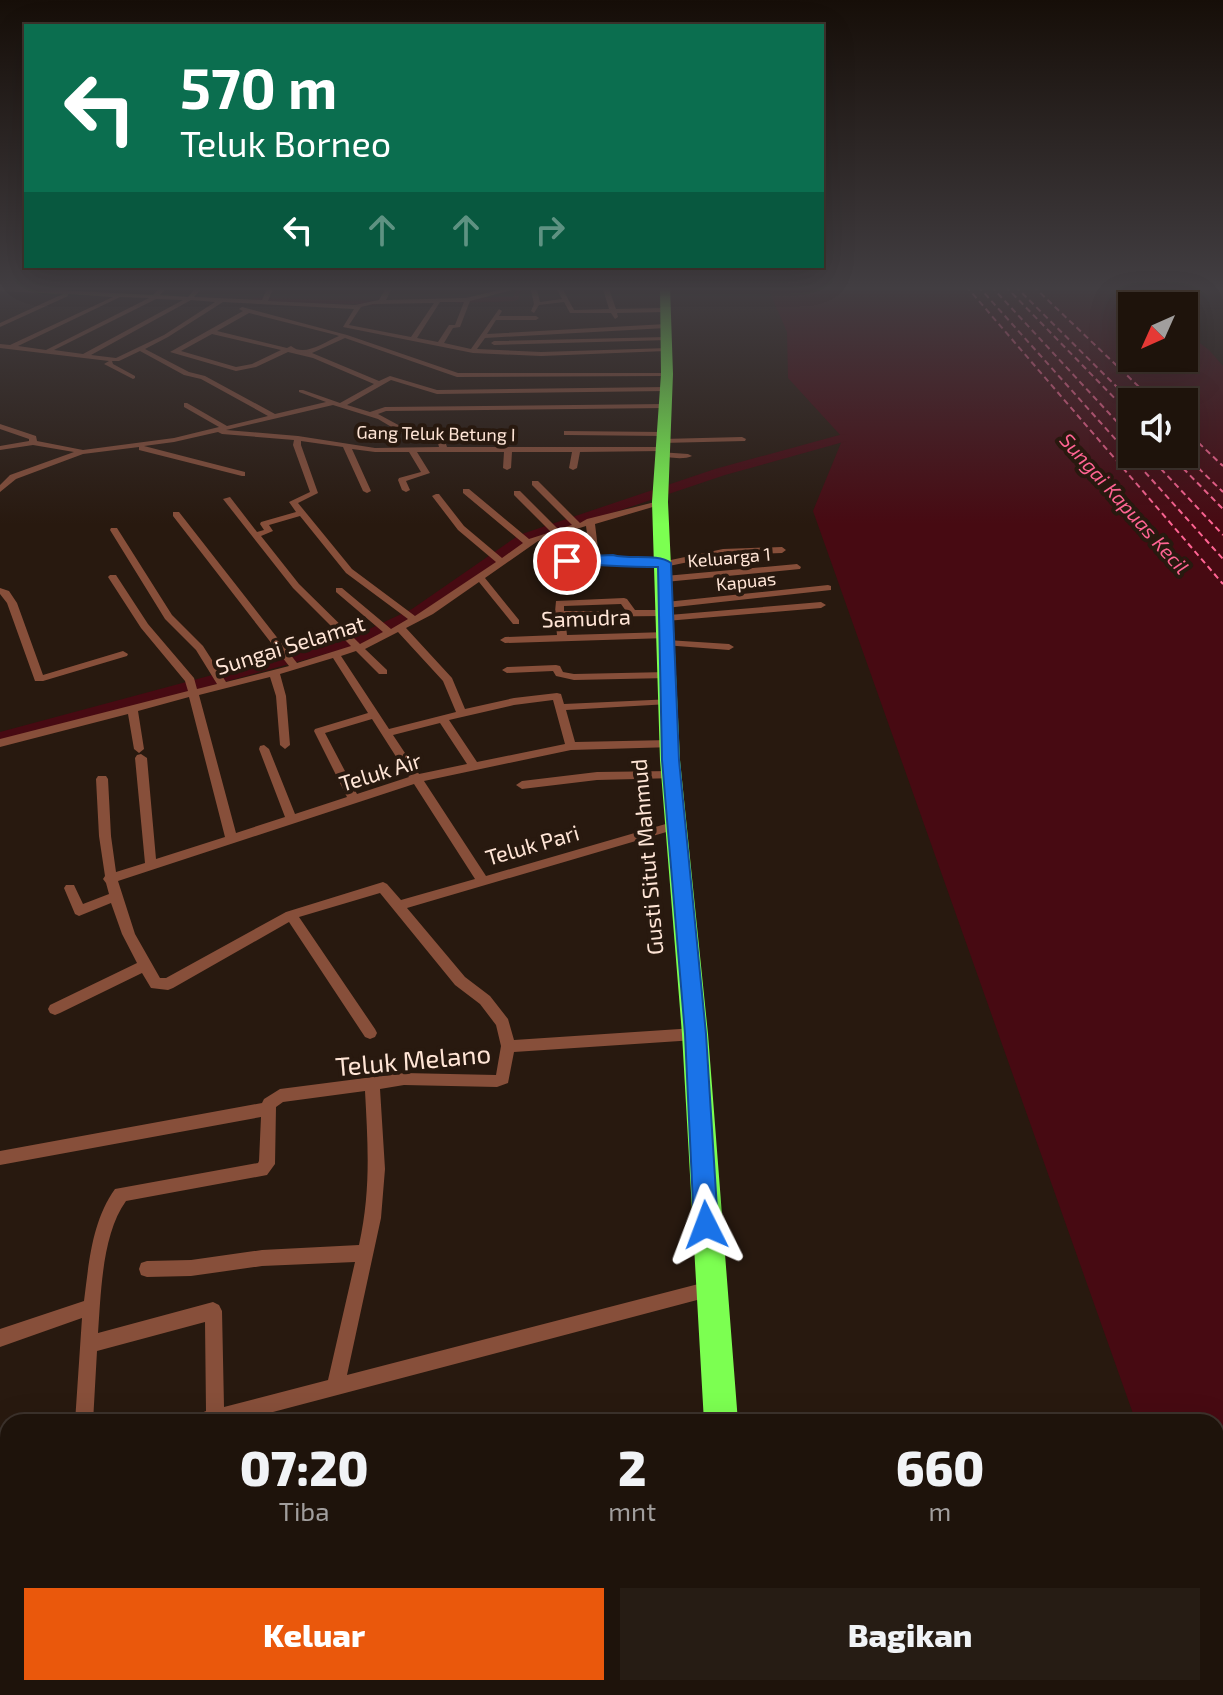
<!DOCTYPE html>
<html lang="id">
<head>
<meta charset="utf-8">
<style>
  :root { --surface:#1e130b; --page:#261c14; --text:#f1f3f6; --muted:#a19e9d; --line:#3c322c; --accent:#ea580c }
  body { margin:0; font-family:"Exo 2",sans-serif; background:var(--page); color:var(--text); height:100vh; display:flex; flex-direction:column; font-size:30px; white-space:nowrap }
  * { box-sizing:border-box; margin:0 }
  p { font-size:26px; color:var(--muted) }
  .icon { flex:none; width:44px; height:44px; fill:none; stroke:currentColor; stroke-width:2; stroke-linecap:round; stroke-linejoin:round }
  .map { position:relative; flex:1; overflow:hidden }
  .side { position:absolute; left:0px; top:1414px; width:1224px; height:282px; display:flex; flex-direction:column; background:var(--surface); border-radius:24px 24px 0 0; box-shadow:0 8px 32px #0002,0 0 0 2px var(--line) }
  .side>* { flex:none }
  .top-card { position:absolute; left:24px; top:24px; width:800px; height:244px; border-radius:0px; box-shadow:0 8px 32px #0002,0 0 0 2px var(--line); background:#0b6e4f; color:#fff; overflow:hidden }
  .needle { width:52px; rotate:225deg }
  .buttons { position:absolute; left:1118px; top:292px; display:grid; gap:16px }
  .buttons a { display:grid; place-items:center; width:80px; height:80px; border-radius:0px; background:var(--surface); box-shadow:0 8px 32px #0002,0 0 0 2px var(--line); font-size:40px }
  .pin { position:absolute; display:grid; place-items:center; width:68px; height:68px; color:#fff; margin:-34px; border:4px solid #fff; border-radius:50%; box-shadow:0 2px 8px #0007 }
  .me { position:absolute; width:88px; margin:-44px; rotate:357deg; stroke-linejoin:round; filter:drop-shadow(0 0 6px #0008) }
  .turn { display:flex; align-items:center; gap:28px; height:168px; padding:0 24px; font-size:36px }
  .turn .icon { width:104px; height:104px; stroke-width:2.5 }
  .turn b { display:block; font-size:56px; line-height:68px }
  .lanes { display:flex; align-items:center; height:76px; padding:0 24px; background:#0003; justify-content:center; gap:40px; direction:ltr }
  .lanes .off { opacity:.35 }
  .eta { display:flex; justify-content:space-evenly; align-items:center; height:136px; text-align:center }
  .eta b { font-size:48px; font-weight:800; line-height:56px }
  .primary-button { display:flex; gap:16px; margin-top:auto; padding:16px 24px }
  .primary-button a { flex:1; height:92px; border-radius:0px; background:var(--accent); color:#fff; font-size:32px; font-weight:800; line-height:92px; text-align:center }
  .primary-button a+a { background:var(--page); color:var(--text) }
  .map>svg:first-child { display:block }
  .water { fill:#470a12; fill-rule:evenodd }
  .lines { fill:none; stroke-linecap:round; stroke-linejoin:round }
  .canal { fill:#470a12; fill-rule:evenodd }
  .river { fill:#470a12; fill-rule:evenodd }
  .ferry { stroke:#ff6493; stroke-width:2; stroke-dasharray:6 4; stroke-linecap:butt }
  .street { fill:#874f3a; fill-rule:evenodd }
  .secondary { fill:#ff936d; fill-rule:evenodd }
  .highway { fill:#7cff51; fill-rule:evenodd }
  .route { fill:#1a73e8; stroke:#114b97; stroke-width:2 }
  .labels { text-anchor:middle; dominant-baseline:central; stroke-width:8; stroke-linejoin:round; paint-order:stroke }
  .far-street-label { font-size:18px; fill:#ffe5d6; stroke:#28190f }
  .far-water-label { font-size:20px; font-style:italic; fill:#ff6493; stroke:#28190f }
  .street-label { font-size:22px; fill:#ffe5d6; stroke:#28190f }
  .near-street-label { font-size:26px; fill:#ffe5d6; stroke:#28190f }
</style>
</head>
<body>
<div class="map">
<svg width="1223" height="1695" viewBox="0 0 1223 1695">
  <rect width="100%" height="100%" fill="#28190f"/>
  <path class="water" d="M 767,286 L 1115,286 L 1138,306 L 1132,306 L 1132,358 L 1184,358 L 1184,331 L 1209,350 L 1223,366 L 1223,1666 L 1216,1646 L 1216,1422 L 1136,1422 L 813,511 L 843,438 L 788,378 L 787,332 ZM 1132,402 L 1184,402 L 1184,454 L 1132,454 Z"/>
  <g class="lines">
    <path class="canal" d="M 7,286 L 27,286 L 47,290 L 44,292 Z
      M 517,286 L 523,286 L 518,299 L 515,301 L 457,303 L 454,301 L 457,299 L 513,297 Z
      M 253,298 L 376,301 L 379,303 L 376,305 L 251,301 Z"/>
    <path class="river" d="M 843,434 L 847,435 L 847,441 L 725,475 L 529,541 L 424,615 L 362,644 L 0,744 L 0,732 L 350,638 L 412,609 L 519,535 L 715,469 Z"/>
    <path class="ferry" d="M 966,286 L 1223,584
      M 978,286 L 1223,559
      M 991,286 L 1132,438
      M 1005,286 L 1132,416
      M 1015,286 L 1132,402
      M 1033,286 L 1155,402
      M 1184,429 L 1223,466
      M 1147,454 L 1223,535
      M 1169,454 L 1223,509
      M 1184,454 L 1223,492"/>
    <path class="street" d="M 161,286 L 168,286 L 160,295 L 188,297 L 197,286 L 204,286 L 194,297 L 262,300 L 268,286 L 274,286 L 268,301 L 355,305 L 379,300 L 387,286 L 393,286 L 386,300 L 466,298 L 515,286 L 527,286 L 470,301 L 460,327 L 453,328 L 444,343 L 471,349 L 499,309 L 502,311 L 499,316 L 536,316 L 539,318 L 536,320 L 496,320 L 487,334 L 666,324 L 669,326 L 666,328 L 485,338 L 477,349 L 541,352 L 668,348 L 669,349 L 666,351 L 541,356 L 473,353 L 343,327 L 354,309 L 223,302 L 168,337 L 145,349 L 189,372 L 205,376 L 275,414 L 326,402 L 299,392 L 299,390 L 303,390 L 340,403 L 374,384 L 313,358 L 288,352 L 256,367 L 236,371 L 170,352 L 243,311 L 239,309 L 242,307 L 347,335 L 458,373 L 669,373 L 669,375 L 667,376 L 457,377 L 345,338 L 312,353 L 379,381 L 390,376 L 437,390 L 667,387 L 671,389 L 667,391 L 437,394 L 391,380 L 347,405 L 370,412 L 385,407 L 665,404 L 669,406 L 665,408 L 386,411 L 378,414 L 415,434 L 443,435 L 447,447 L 662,447 L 666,449 L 662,451 L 580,452 L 577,468 L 573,470 L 569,468 L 572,452 L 512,452 L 511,468 L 507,470 L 503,468 L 504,452 L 417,452 L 430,473 L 406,481 L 410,490 L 406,492 L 402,490 L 398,480 L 399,478 L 421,472 L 409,452 L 375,452 L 352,449 L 371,491 L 367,493 L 363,491 L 343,447 L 301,441 L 301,445 L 318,493 L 298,503 L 352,569 L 415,616 L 496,562 L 458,530 L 432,496 L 436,494 L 439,494 L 464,526 L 502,558 L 523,543 L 463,493 L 463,489 L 469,489 L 529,539 L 551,532 L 514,495 L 514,491 L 520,491 L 558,529 L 572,525 L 532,485 L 532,481 L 538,481 L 580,523 L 587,519 L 663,500 L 663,504 L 595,524 L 599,557 L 613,556 L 623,560 L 666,561 L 723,549 L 782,547 L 786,550 L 782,553 L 723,555 L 664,567 L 622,566 L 612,562 L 536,565 L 535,563 L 539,560 L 590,558 L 586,526 L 538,541 L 485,578 L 519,620 L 519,624 L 513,624 L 479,582 L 433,614 L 406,628 L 452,678 L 465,709 L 514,698 L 557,693 L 561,694 L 564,704 L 673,699 L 674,701 L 673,703 L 669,704 L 566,710 L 575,742 L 670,740 L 675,744 L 674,747 L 571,750 L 424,781 L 486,876 L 676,821 L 680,822 L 682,825 L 680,828 L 407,908 L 465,977 L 490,996 L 508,1019 L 514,1040 L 695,1028 L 700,1030 L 702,1034 L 700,1038 L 695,1040 L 514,1052 L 508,1083 L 497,1087 L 404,1085 L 380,1089 L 385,1169 L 381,1218 L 347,1375 L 710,1281 L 716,1283 L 718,1289 L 716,1295 L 235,1422 L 191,1422 L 194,1416 L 206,1411 L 205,1322 L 97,1351 L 93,1422 L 75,1422 L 82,1318 L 0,1347 L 0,1329 L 84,1301 C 89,1262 92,1221 115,1189 L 258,1163 L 259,1161 L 261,1117 L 0,1165 L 0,1151 L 262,1103 L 264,1099 L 280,1089 L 404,1073 L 496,1075 L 501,1046 L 496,1025 L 480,1004 L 455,985 L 380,893 L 299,917 L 375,1029 L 377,1033 L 375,1037 L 370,1039 L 365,1037 L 289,922 L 173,988 L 168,990 L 151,988 L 142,973 L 60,1013 L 55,1015 L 50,1013 L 48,1009 L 50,1005 L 137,963 L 122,934 L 111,903 L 79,916 L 75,914 L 64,888 L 66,885 L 74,885 L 83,904 L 109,894 L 106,883 L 103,879 L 105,876 L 99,836 L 96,779 L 98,776 L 106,776 L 108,779 L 111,836 L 116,872 L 145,863 L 135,758 L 137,755 L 141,754 L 147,758 L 156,859 L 225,837 L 189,697 L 138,711 L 144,749 L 139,753 L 134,749 L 128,714 L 0,747 L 0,739 L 188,691 L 185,681 L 141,628 L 108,577 L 110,575 L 116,575 L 148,624 L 194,678 L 197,689 L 217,684 L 196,650 L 165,619 L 110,530 L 111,528 L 117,528 L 172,615 L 203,646 L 226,682 L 289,666 L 173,516 L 173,512 L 179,512 L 297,663 L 351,646 L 293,588 L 223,499 L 230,497 L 257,532 L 264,530 L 260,524 L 261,522 L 296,512 L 289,502 L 310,492 L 293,445 L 294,440 L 222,434 L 218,432 L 174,442 L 144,446 L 245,472 L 245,476 L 242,476 L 139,450 L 139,447 L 83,454 L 16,479 L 0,492 L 0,485 L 10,475 L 74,452 L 33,445 L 0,450 L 0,446 L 29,441 L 29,439 L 0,429 L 0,424 L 36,436 L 37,441 L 83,450 L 174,438 L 219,427 L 184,407 L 184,403 L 187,403 L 227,426 L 268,416 L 201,379 L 184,375 L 140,351 L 119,361 L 112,361 L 113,364 L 135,376 L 135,378 L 133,379 L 104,364 L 109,361 L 0,348 L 0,344 L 10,345 L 113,297 L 68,294 L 68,296 L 0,327 L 0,323 L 63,294 L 0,291 L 0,287 L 153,295 ZM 120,297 L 149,298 L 46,350 L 18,346 ZM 156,299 L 183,300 L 83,354 L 54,350 ZM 191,300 L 215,302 L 164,335 L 116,358 L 91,355 ZM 440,302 L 464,302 L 455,325 L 449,325 L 438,342 L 417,338 ZM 434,303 L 411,337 L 349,325 L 361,307 L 373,304 ZM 249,313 L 336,335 L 339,336 C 323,343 304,357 291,346 L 287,348 L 217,331 ZM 212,334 L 281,350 L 252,364 L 236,367 L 181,351 ZM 333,405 L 378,419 L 410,438 L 437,439 L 439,447 L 375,448 L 298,436 L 226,430 ZM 300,516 L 346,573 L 408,619 L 391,629 L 342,588 L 336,588 L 336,592 L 383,632 L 360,644 L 299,584 L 261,536 L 273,531 L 269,525 ZM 398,632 L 443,681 L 456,712 L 389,729 L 341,656 L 356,651 L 379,674 L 387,674 L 387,670 L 365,649 ZM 333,658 L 368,713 L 315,729 L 314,731 L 347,797 L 295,814 L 269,749 L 264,745 L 260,746 L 259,749 L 285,817 L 236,833 L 199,695 L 270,677 L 276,696 L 280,745 L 285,749 L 290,745 L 286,696 L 280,674 ZM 553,700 L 565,744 L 477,762 L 449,720 L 514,705 ZM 372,719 L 409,777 L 357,794 L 325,733 ZM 440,723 L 467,764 L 419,774 L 393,735 ZM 414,784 L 475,879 L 401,900 L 387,884 L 383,882 L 286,912 L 166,978 L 160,978 L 135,934 L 118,881 ZM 365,1091 C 368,1146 371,1190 359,1245 L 262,1250 L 191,1260 L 147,1261 L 141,1263 L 139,1269 L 141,1275 L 147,1277 L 191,1276 L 262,1266 L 355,1262 L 328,1380 L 224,1407 L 222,1311 L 219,1305 L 213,1302 L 98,1333 C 101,1293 102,1234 126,1201 L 267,1175 L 275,1164 L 276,1107 L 283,1102 Z
      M 530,286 L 536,286 L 540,302 L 562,299 L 555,286 L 561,286 L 574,310 L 609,309 L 602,286 L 608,286 L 616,309 L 666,308 L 669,310 L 666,312 L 617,313 L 618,317 L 615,319 L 611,313 L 570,313 L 564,302 L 539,305 L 534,313 L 531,311 L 534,304 Z
      M 666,337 L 668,338 L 668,340 L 494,345 L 491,343 L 494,341 Z
      M 564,431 L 663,432 L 667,434 L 663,436 L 567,435 L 564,435 Z
      M 742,437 L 746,439 L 745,441 L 662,443 L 658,441 L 662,439 Z
      M 659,452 L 688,454 L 692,456 C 684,460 666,458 658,454 Z
      M 797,564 L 801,567 L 800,569 L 665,582 L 660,579 L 665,576 Z
      M 828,585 L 831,586 L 831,590 L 666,608 L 661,605 L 666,602 Z
      M 0,588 L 9,591 L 17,603 L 43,675 L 123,651 L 128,654 L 127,656 L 43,681 L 35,681 L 7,603 L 0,594 Z
      M 624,598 L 627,599 L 635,610 L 666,610 L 669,611 L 669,615 L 821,602 L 826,605 L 821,608 L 666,621 L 661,618 L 663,616 L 565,617 L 567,635 L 667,632 L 672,635 L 667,638 L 505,643 L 500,640 L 505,637 L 557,635 L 555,616 L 552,614 L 555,612 L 556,601 ZM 621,604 L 626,611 L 564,611 L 564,606 Z
      M 667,640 L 729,644 L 734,647 L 729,650 L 664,645 L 662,643 Z
      M 556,665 L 560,666 L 563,672 L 574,674 L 668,672 L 673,675 L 668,678 L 574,680 L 556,676 L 553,671 L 507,673 L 502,670 L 507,667 Z
      M 672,771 L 678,775 L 676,778 L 597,780 L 522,789 L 516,785 L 522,781 L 597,772 Z
      M 8,1471 L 8,1489 L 0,1492 L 0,1474 Z
      M 8,1629 L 8,1649 L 0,1652 L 0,1632 Z
      M 174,1688 L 196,1688 L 195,1695 L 173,1695 Z
      M 298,1688 L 320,1688 L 320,1695 L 298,1695 Z"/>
    <path class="secondary" d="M 93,1688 L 134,1688 L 131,1695 L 90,1695 Z"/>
    <path class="highway" d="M 660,286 L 670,286 L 673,374 L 668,502 L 680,760 L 708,1034 L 738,1422 L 704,1422 L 682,1034 L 660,760 L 652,502 L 661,374 Z
      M 742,1688 L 780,1688 L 781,1695 L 743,1695 Z"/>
  </g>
  <linearGradient id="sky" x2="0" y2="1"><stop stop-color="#160e08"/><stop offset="0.55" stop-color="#423e42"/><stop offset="1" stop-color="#423e42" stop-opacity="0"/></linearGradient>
  <rect width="1223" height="524" fill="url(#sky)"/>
  <path class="route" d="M 613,555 C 630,560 657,553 671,563 L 679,760 L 706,1034 L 718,1225 L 715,1233 L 706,1237 L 698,1233 L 694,1225 L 685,1034 L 662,760 L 658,567 C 644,567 566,565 560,561 L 567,557 Z"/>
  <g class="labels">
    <g class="far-street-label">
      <text transform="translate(436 433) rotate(1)">Gang Teluk Betung I</text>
      <text transform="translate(729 557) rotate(-5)">Keluarga 1</text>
      <text transform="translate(746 581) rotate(-6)">Kapuas</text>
    </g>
    <g class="far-water-label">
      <text transform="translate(1125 503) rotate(48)">Sungai Kapuas Kecil</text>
    </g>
    <g class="street-label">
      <text transform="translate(586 617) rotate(-2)">Samudra</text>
      <text transform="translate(290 644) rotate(-17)">Sungai Selamat</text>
      <text transform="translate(380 771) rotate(-17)">Teluk Air</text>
      <text transform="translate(532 844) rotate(-16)">Teluk Pari</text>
      <text transform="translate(646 857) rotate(-95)">Gusti Situt Mahmud</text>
    </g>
    <g class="near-street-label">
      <text transform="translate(413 1059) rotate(-5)">Teluk Melano</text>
    </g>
  </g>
</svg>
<div class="buttons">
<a><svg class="needle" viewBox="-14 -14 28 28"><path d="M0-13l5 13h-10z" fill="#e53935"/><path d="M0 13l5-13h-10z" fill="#a19e9d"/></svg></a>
<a><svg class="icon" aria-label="sound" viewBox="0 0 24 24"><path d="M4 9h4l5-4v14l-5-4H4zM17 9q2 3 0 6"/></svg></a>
</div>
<div class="pin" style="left:567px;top:561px;background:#d93025"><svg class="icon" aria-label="arrive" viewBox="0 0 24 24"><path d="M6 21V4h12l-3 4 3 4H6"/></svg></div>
<svg class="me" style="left:706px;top:1225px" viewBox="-20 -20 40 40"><path d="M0-17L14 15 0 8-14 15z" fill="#1a73e8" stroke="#fff" stroke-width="4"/></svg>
<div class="top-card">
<div class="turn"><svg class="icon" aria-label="left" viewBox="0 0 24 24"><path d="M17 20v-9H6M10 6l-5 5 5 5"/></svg><div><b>570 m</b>Teluk Borneo</div></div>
<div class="lanes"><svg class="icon" aria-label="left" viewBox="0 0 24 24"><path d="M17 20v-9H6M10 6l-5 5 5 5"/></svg><svg class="icon off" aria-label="ahead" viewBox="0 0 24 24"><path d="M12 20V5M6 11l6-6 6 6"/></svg><svg class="icon off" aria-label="ahead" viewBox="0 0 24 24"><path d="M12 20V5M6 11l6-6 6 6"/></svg><svg class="icon off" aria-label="right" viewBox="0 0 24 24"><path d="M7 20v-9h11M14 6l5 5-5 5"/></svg></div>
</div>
<section class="side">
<div class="eta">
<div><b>07:20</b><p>Tiba</p></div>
<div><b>2</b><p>mnt</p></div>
<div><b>660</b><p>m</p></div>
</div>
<div class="primary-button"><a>Keluar</a><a>Bagikan</a></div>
</section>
</div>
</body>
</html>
